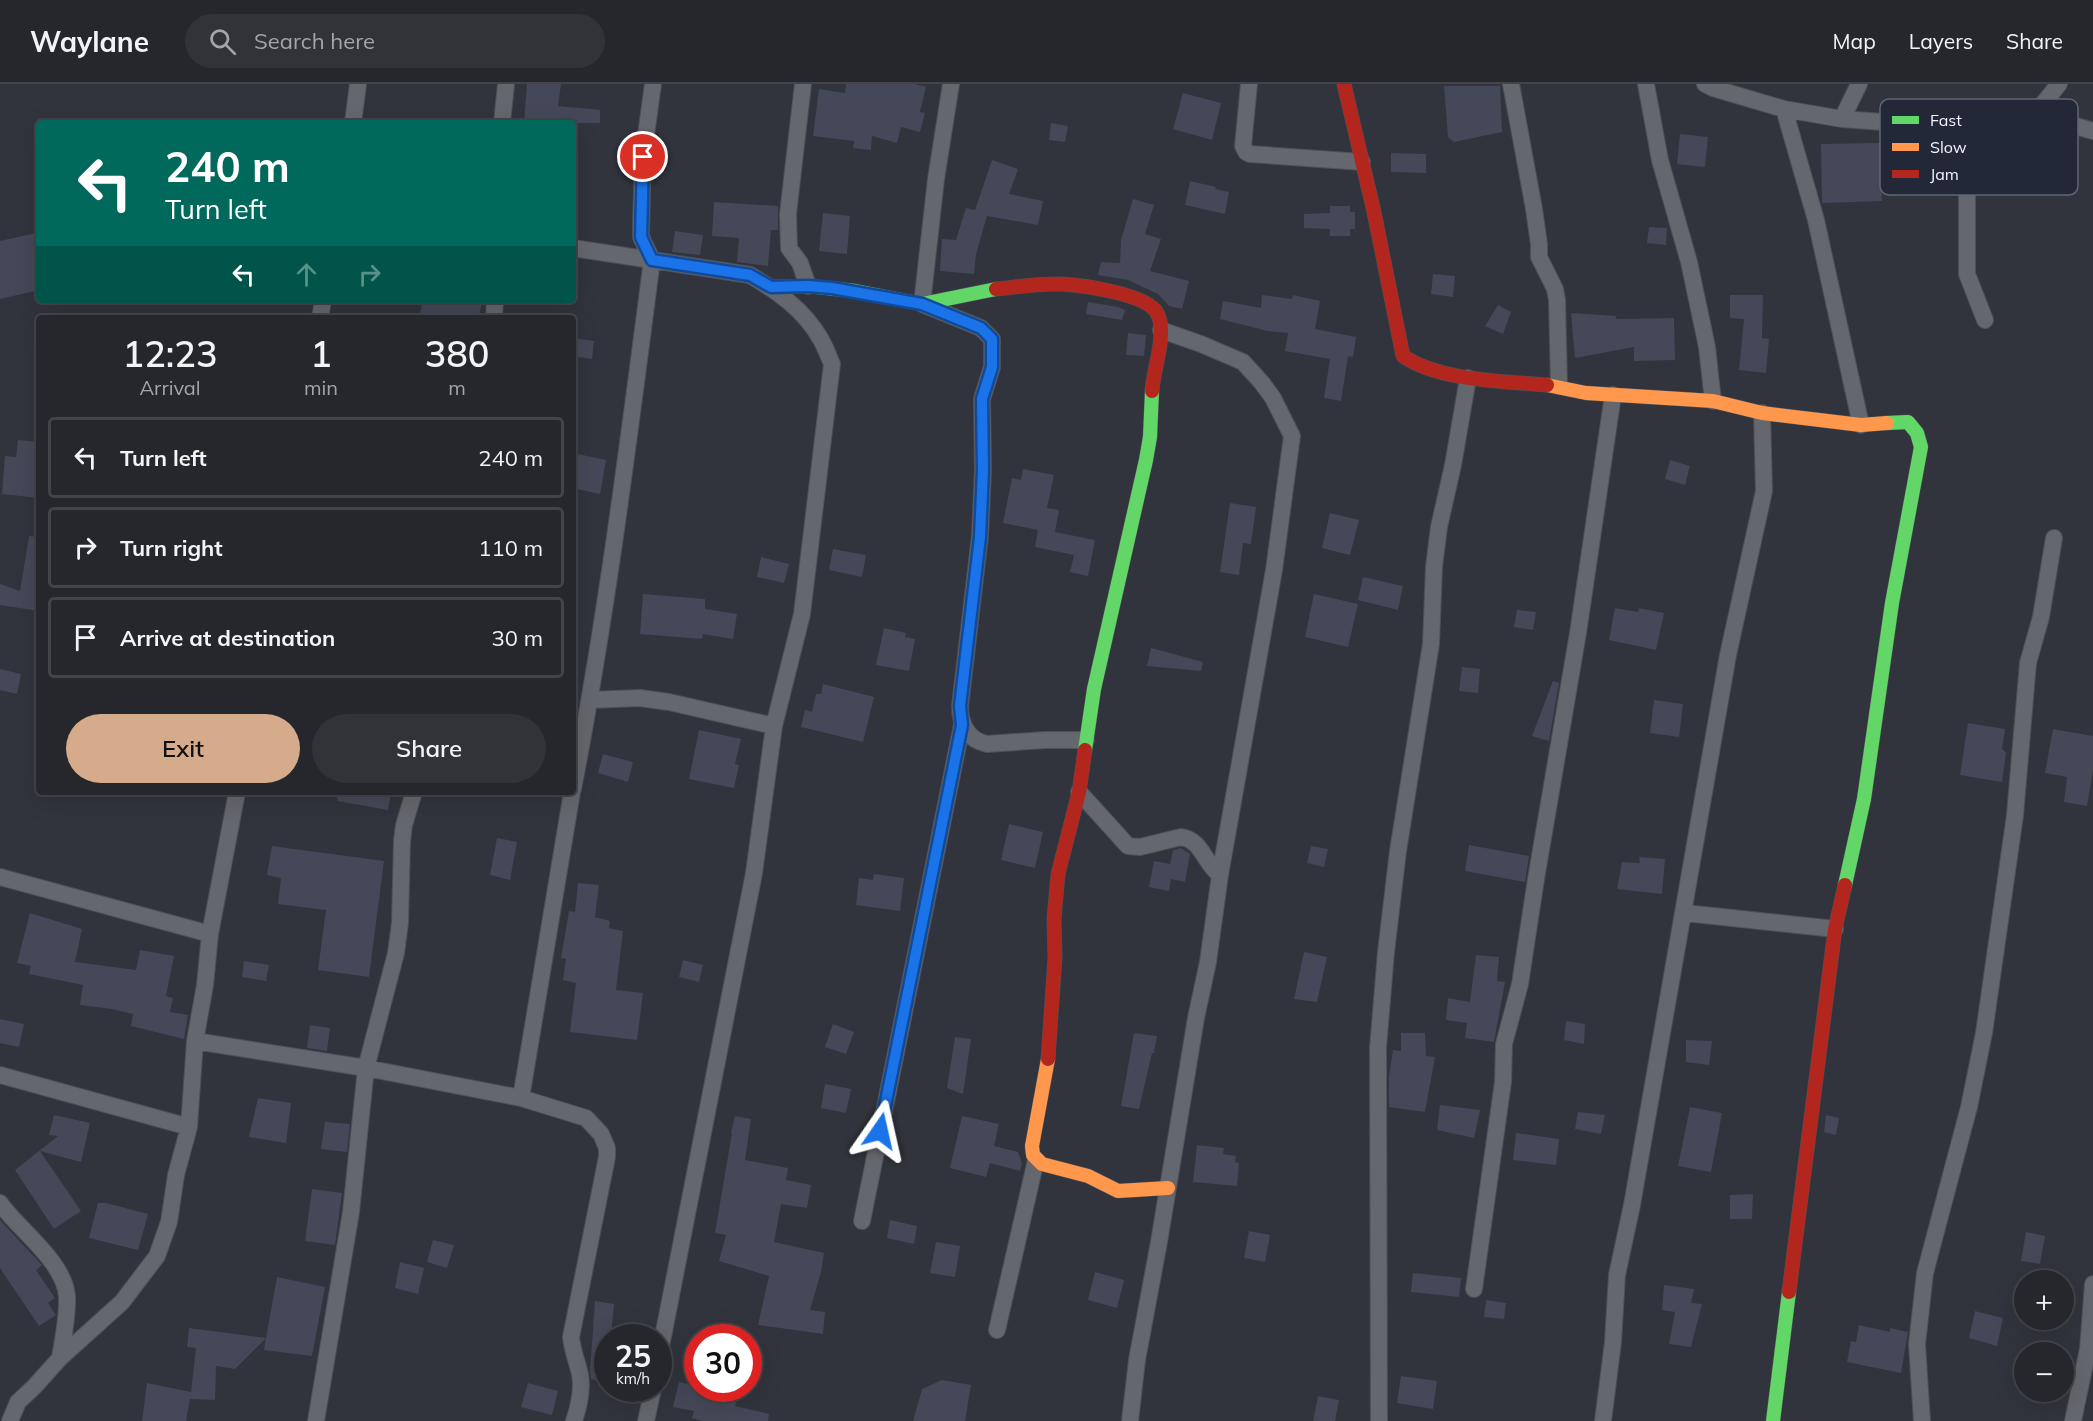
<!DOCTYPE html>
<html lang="en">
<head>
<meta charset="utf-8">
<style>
  :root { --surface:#25272d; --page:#313339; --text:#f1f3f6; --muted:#a3a5aa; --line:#424449; --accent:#d6ab8b }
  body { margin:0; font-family:Mulish,sans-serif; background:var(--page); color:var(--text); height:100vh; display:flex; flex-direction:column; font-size:22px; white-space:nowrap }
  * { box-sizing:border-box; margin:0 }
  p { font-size:20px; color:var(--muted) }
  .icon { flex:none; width:33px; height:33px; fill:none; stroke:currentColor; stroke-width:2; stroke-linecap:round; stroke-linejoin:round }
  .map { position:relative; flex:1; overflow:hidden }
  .panel { position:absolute; left:36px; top:231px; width:540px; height:480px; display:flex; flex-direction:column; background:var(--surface); border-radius:6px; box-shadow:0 6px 24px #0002,0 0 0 2px var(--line) }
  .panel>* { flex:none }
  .banner { position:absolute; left:36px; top:36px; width:540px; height:183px; border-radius:6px; box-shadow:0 6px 24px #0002,0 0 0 2px var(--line); background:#00695c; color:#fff; overflow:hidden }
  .tools { position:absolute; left:2014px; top:1186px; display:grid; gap:12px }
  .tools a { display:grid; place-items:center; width:60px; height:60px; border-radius:50%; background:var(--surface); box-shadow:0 6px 24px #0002,0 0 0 2px var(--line); font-size:30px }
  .speed { position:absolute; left:594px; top:1240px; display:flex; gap:12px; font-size:30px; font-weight:700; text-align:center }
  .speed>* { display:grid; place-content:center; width:78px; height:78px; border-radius:50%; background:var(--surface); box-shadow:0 6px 24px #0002,0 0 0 2px var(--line); line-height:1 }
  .speed small { font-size:15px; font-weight:400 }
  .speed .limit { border:9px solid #d22; background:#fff; color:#111 }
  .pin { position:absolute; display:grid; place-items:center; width:51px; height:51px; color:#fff; margin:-26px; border:3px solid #fff; border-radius:50%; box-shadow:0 2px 6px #0007 }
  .me { position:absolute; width:66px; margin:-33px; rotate:11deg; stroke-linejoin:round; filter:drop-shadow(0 0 4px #0008) }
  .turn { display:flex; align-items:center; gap:21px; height:126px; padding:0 30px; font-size:27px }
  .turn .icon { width:78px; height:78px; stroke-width:2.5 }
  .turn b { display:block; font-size:42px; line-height:51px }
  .lanes { display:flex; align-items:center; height:57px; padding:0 30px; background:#0003; justify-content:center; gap:30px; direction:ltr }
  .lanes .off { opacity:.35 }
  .eta { display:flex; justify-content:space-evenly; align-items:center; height:102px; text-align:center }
  .eta b { font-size:36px; font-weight:600; line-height:42px }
  .primary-button { display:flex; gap:12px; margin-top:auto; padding:12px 30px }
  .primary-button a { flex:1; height:69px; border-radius:36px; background:var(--accent); color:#111; font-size:24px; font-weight:600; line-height:69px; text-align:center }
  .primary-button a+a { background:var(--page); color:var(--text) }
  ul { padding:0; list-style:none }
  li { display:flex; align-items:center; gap:18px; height:81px; margin:0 12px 9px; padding:0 18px; border:3px solid var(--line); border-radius:6px }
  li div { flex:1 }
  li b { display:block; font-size:22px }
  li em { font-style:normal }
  header { display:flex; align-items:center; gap:36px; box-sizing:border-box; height:84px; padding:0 30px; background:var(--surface); border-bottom:2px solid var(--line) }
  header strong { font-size:28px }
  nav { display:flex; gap:33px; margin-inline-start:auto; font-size:21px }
  .search { width:420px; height:54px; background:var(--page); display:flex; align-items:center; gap:15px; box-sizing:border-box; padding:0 21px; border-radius:33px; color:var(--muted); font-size:22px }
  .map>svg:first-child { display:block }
  .building { fill:#444858 }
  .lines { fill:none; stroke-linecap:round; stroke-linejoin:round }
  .street-casing { stroke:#4d5058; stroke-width:18 }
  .fast-casing { stroke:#4d5058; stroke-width:15 }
  .slow-casing { stroke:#4d5058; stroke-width:15 }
  .jam-casing { stroke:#4d5058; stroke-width:15 }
  .street { stroke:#65676e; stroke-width:16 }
  .fast { stroke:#63d668; stroke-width:14 }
  .slow { stroke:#ff974d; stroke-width:14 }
  .jam { stroke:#b3261e; stroke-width:14 }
  .route-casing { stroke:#114b97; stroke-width:15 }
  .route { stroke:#1a73e8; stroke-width:10 }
  .key { fill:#222837; stroke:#606573; stroke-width:1.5 }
  .key-label { font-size:16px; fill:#f0f4ff }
</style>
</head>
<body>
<header>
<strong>Waylane</strong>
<div class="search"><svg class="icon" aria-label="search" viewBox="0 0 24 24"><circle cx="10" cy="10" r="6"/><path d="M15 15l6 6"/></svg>Search here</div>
<nav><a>Map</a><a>Layers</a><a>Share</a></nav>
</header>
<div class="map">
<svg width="2093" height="1337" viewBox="0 0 2093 1337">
  <rect width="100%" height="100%" fill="#31343c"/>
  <path class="building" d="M 527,0 L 561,0 L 558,22 L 600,26 L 600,39 L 524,39 Z
    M 846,0 L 915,0 L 926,3 L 920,28 L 925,29 L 920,48 L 901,43 L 897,59 L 872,52 L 871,66 L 853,64 L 854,57 L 813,52 L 819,5 L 845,9 Z
    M 1444,2 L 1500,2 L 1502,48 L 1454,58 L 1448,53 Z
    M 1183,9 L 1221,19 L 1212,56 L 1173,45 Z
    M 1051,39 L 1068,42 L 1065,58 L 1049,56 Z
    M 1680,50 L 1708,53 L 1705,83 L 1677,80 Z
    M 1880,59 L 1882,117 L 1822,119 L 1821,60 Z
    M 1391,69 L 1426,70 L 1426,89 L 1391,88 Z
    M 992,76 L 1018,85 L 1009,110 L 1043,117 L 1038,141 L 987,132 L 976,170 L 974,190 L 940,187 L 942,155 L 956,156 L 966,124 L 975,126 Z
    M 1190,97 L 1216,103 L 1215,105 L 1229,108 L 1225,130 L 1185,121 Z
    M 1133,115 L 1154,121 L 1145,150 L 1161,155 L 1150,187 L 1189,197 L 1182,225 L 1169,222 L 1158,210 L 1128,196 L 1098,191 L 1101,178 L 1120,179 L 1121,156 Z
    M 714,118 L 778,122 L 778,146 L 771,146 L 768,182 L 737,178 L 739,154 L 712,152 Z
    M 1330,122 L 1350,122 L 1350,128 L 1355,128 L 1355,145 L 1350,145 L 1350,152 L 1330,152 L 1330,145 L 1304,144 L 1304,130 L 1330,129 Z
    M 823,129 L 850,132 L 847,170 L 819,167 Z
    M 1649,143 L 1667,144 L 1666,161 L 1647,159 Z
    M 675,147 L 703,151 L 700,171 L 672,168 Z
    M 36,149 L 39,164 L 39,206 L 0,215 L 0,157 Z
    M 1433,190 L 1455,192 L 1453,213 L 1431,210 Z
    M 1262,211 L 1292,215 L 1293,211 L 1320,217 L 1315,245 L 1356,253 L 1353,273 L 1348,272 L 1341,317 L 1324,314 L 1330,275 L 1285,267 L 1288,249 L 1268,247 L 1220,235 L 1223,217 L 1261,224 Z
    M 1730,211 L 1763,211 L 1762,254 L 1769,255 L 1766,289 L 1739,286 L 1744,235 L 1730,234 Z
    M 423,216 L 483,216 L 478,234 L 419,234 Z
    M 1088,218 L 1118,223 L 1125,226 L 1122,236 L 1086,230 Z
    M 1498,221 L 1511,228 L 1503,250 L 1485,242 Z
    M 1571,229 L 1616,232 L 1616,235 L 1674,234 L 1675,276 L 1634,277 L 1634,263 L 1575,274 Z
    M 1128,249 L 1146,251 L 1144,272 L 1126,271 Z
    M 573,254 L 594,257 L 592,275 L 573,272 Z
    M 18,356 L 39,358 L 39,414 L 2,410 L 5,372 L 16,373 Z
    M 578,370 L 606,376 L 600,410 L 573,404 Z
    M 1670,376 L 1690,382 L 1685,401 L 1665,395 Z
    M 1023,385 L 1054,391 L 1047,424 L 1059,426 L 1055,448 L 1095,456 L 1088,492 L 1070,488 L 1074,471 L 1035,463 L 1038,446 L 1003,439 L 1012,394 L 1021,396 Z
    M 1230,419 L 1256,423 L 1251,460 L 1243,459 L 1239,491 L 1220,488 Z
    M 1330,429 L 1359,436 L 1350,471 L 1322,464 Z
    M 29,452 L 39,453 L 39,527 L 0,521 L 0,500 L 20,507 Z
    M 833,465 L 866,471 L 862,493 L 829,486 Z
    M 761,473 L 789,480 L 784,499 L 757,493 Z
    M 1363,493 L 1403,502 L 1398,526 L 1358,516 Z
    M 643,510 L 705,515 L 705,525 L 737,530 L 733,555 L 703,550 L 702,555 L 640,550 Z
    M 1314,510 L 1358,520 L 1348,563 L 1305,553 Z
    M 1615,524 L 1638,528 L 1639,524 L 1664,529 L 1656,566 L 1609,556 Z
    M 1517,526 L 1536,528 L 1533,546 L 1514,543 Z
    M 884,544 L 906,549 L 905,553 L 915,555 L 909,587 L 876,581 Z
    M 1151,564 L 1203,578 L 1201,587 L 1147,582 Z
    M 1462,583 L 1480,585 L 1478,609 L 1459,607 Z
    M 0,585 L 21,590 L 17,610 L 0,606 Z
    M 1553,597 L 1559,599 L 1549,657 L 1532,652 Z
    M 823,600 L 874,613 L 863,658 L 801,643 L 805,626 L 812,628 L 816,610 L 821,610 Z
    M 1654,616 L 1683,620 L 1679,653 L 1650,649 Z
    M 1968,639 L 2005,645 L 2002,665 L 2006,669 L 2002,698 L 1960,691 Z
    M 2053,645 L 2093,652 L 2093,686 L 2087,722 L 2064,718 L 2067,693 L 2045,689 Z
    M 699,646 L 741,655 L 735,680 L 739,681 L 734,704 L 689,695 Z
    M 603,670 L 633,678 L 628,698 L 598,689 Z
    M 338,708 L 391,708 L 388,726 L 337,717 Z
    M 1009,740 L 1043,748 L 1035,784 L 1001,776 Z
    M 497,754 L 517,758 L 510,796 L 490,791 Z
    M 1469,761 L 1529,772 L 1525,798 L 1465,787 Z
    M 272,762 L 384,777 L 369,893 L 318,886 L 326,826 L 278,820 L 281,794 L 267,791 Z
    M 1311,762 L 1328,765 L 1324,783 L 1307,779 Z
    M 1181,764 L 1190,770 L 1185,798 L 1171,795 L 1169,807 L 1149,803 L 1154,777 L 1170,780 L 1173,766 Z
    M 1639,773 L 1665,775 L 1662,810 L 1617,805 L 1622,778 L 1640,779 Z
    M 874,790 L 904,794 L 900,827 L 856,821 L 859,794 L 873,796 Z
    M 578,799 L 599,801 L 595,833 L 610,837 L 609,844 L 623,847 L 616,906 L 643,909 L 637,956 L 570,948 L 576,899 L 563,896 L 566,875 L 561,874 L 569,827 L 575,828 Z
    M 30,829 L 82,845 L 75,878 L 136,886 L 140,866 L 174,872 L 166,912 L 173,914 L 170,928 L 188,931 L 184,955 L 131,942 L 133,930 L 112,925 L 80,921 L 83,901 L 29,890 L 31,882 L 17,879 Z
    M 1304,868 L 1327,873 L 1317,918 L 1294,915 Z
    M 1476,871 L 1499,873 L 1497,897 L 1505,898 L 1494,958 L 1465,954 L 1467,939 L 1446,936 L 1448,914 L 1470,918 Z
    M 683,876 L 703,881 L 699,898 L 679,893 Z
    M 244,877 L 269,881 L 266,897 L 242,893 Z
    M 0,935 L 24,940 L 19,963 L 0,959 Z
    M 1566,937 L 1585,940 L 1584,960 L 1564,956 Z
    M 833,940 L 854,948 L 846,970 L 825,963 Z
    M 310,941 L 330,944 L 327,967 L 307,964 Z
    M 1134,949 L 1157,952 L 1154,969 L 1152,969 L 1139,1025 L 1121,1022 Z
    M 1401,949 L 1425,949 L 1426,972 L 1435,973 L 1425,1028 L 1389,1023 L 1389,993 L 1393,966 L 1401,967 Z
    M 955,953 L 971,955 L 963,1010 L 947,1004 Z
    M 1686,956 L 1712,957 L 1709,981 L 1686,978 Z
    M 825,1000 L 851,1005 L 846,1029 L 821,1024 Z
    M 258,1014 L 291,1019 L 286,1059 L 249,1053 Z
    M 1440,1021 L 1480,1026 L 1474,1054 L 1437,1046 Z
    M 1690,1023 L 1722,1029 L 1711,1088 L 1678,1082 Z
    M 1578,1028 L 1605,1031 L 1601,1050 L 1575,1045 Z
    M 54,1031 L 90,1039 L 81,1078 L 40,1067 L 81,1127 L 54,1145 L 15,1086 L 58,1052 L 49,1051 Z
    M 1826,1031 L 1839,1034 L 1836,1051 L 1824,1048 Z
    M 735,1032 L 751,1035 L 745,1076 L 788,1084 L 786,1096 L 811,1101 L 807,1124 L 781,1120 L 774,1158 L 824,1169 L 821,1188 L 810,1226 L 825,1228 L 823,1250 L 758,1241 L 769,1192 L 719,1177 L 726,1151 L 715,1149 L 732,1049 L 731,1049 Z
    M 962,1032 L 999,1040 L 994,1062 L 1018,1068 L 1022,1079 L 1020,1087 L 990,1079 L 986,1093 L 950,1084 Z
    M 325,1038 L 350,1040 L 347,1068 L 321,1065 Z
    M 1516,1049 L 1559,1055 L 1556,1081 L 1513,1076 Z
    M 1197,1061 L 1224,1064 L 1223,1070 L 1236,1072 L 1235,1078 L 1239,1079 L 1237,1102 L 1193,1098 Z
    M 312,1105 L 342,1109 L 335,1161 L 305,1157 Z
    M 1753,1110 L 1752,1135 L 1730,1135 L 1730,1111 Z
    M 98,1119 L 106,1119 L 148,1130 L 138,1166 L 89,1154 Z
    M 0,1136 L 42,1181 L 36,1186 L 55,1214 L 48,1219 L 56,1231 L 39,1242 L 0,1184 Z
    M 890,1136 L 917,1142 L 914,1160 L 887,1154 Z
    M 1249,1147 L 1270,1151 L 1265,1178 L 1244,1174 Z
    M 2026,1148 L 2045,1152 L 2040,1180 L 2021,1177 Z
    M 433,1156 L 454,1161 L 447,1184 L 427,1178 Z
    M 936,1158 L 960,1162 L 955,1193 L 930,1189 Z
    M 400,1178 L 424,1184 L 418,1210 L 395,1204 Z
    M 1095,1188 L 1124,1196 L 1117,1224 L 1088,1216 Z
    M 1413,1189 L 1461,1194 L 1459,1213 L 1411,1208 Z
    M 277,1193 L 325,1203 L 312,1272 L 264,1266 L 266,1254 L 235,1285 L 216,1282 L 215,1316 L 190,1315 L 191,1309 L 186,1337 L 142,1337 L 147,1299 L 191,1308 L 196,1264 L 187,1263 L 189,1244 L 266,1254 Z
    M 1664,1201 L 1694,1205 L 1691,1219 L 1702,1220 L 1691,1263 L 1669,1260 L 1675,1228 L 1662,1226 Z
    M 1486,1216 L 1506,1219 L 1504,1235 L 1484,1233 Z
    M 595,1217 L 614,1220 L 611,1254 L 608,1254 L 608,1299 L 591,1295 L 590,1287 Z
    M 1975,1227 L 2003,1234 L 1997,1262 L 1969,1254 Z
    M 1859,1241 L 1890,1248 L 1890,1244 L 1908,1248 L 1901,1289 L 1847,1278 L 1851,1257 L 1856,1258 Z
    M 1401,1292 L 1437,1297 L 1433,1325 L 1397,1319 Z
    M 942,1296 L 971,1301 L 965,1337 L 913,1337 L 922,1305 Z
    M 679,1298 L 698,1302 L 698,1305 L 720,1305 L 738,1310 L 735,1322 L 769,1330 L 768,1337 L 702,1337 L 692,1334 L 694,1327 L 673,1323 Z
    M 528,1299 L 558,1307 L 552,1331 L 521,1323 Z
    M 1318,1312 L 1339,1316 L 1335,1337 L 1313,1337 Z"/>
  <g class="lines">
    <g class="street-casing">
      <path id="street" d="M 803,0 L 788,130 L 789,164 L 800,179 L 808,202
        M 951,0 L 936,95 L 922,220 L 981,244 L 992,255 L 992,283 L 982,315 L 983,386 L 980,452 L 960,622 C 960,640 968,656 987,660 L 1045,656 L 1086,656
        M 1249,0 L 1243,62 L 1246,68 L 1250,70 L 1362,78
        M 1511,0 L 1534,125 L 1539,160 L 1539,173 L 1555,205 L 1557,216 L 1559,302
        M 1646,0 L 1660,76 L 1689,178 L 1707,263 L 1713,317
        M 1705,0 L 1713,4 L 1784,25 L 1842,35 L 1980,45 L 1967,100 L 1967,190 L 1985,236
        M 1784,25 L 1816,136 L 1861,341
        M 2035,30 L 2059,0
        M 1842,35 L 1859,0
        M 353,39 L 358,0
        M 502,39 L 506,0
        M 1980,45 L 2035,30 L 2093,47
        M 573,164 L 750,191 C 777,207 804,226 820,254 C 825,262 828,271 832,280 L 802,530 L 774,642 L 754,789 L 658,1278
        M 320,234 L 323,216
        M 494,234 L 495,216
        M 590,616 L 640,614 L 669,618 L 774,642
        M 573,705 C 607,530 629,353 652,176 L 641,153 L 641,143 L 643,73 L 653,0
        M 1079,708 L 1128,762 L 1140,763 L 1181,753 C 1202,756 1204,779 1220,791
        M 0,793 L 210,850
        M 1685,829 L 1835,845
        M 195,957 L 366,984 L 521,1014 L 586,1034 L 601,1050 L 607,1064 L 607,1073 L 571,1253 C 572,1266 577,1277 580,1290 C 583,1306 579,1322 574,1337
        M 0,991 L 189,1043
        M 521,1014 L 572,708
        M 0,1119 C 19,1146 65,1178 67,1213 C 68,1233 63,1254 60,1274
        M 862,1137 L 962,641
        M 1474,1205 L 1503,998 L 1504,960 L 1520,900 L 1536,795 L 1578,549 L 1613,311
        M 997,1246 L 1036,1076
        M 10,1337 L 18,1318 L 35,1302 L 60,1274 L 122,1218 L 157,1172 L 169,1138 L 176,1091 L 189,1043 L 195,957 L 205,901 L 210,850 L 237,708
        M 316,1337 L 351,1128 L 366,984 L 396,869 L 400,839 L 402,757 L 404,741 L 414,708
        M 646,1337 L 653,1305
        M 1130,1337 L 1137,1276 L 1159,1158 L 1196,934 L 1208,878 L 1220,791 L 1274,486 L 1292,352 L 1273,314 L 1262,299 L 1243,278 L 1201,260 L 1161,246
        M 1379,1337 L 1378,964 L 1386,868 L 1398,767 L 1431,560 L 1434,483 L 1439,443 L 1453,381 L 1468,294
        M 1603,1337 L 1613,1258 L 1617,1191 L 1632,1121 L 1728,571 L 1764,407 L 1762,329
        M 1922,1337 L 1917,1260 L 1925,1189 L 1969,1023 L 1984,949 L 2015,731 L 2028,579 L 2041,533 L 2054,454
        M 2073,1337 L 2088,1265 L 2093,1200"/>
    </g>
    <g class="fast-casing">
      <path id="fast" d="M 771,203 L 808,202 L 855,207 L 922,220 L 996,205
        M 1085,666 L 1094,605 L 1146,376 L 1150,353 L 1152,307
        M 1845,801 L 1864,715 L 1892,519 L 1921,363 L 1917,349 L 1908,338 L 1887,339
        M 1773,1337 L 1789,1208"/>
    </g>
    <g class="slow-casing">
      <path id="slow" d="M 1547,301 L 1586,309 L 1713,317 L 1762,329 L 1861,341 L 1887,339
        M 1048,975 L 1032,1062 L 1033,1071 L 1042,1080 L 1088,1092 L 1118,1107 L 1168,1104"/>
    </g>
    <g class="jam-casing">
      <path id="jam" d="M 1344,0 L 1374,128 L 1403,272 C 1439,297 1504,297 1547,301
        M 996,205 C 1017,203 1040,199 1061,200 C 1082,201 1147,210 1157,229 C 1168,248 1153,286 1152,307
        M 1048,975 L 1055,873 L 1054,835 L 1058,790 L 1079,708 L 1085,666
        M 1789,1208 L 1835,845 L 1845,801"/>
    </g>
    <use href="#street" class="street"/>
    <use href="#fast" class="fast"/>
    <use href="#slow" class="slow"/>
    <use href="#jam" class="jam"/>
  </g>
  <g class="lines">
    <g class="route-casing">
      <path id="route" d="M 643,73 L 641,153 L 652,176 L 750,191 L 771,203 L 808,202 L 832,204 L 922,220 L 981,244 L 992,255 L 992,283 L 982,315 L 983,386 L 980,453 L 960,622 L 962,641 L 880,1047"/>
    </g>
    <use href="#route" class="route"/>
  </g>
  <rect x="1880" y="15" width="198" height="96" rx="9" class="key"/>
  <rect x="1892" y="32" width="27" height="8" fill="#63d668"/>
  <rect x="1892" y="59" width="27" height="8" fill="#ff974d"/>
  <rect x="1892" y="86" width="27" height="8" fill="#b3261e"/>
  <g class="key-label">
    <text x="1930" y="42">Fast</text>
    <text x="1930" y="69">Slow</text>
    <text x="1930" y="96">Jam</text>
  </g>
</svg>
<div class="tools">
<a>+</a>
<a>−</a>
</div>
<div class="speed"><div>25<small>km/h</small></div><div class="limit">30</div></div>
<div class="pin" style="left:643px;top:73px;background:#d93025"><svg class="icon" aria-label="arrive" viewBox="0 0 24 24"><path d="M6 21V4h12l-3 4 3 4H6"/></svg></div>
<svg class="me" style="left:880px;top:1047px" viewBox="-20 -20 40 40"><path d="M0-17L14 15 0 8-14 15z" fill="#1a73e8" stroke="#fff" stroke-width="4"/></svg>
<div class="banner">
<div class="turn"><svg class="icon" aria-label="left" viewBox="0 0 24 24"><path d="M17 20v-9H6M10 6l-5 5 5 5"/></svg><div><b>240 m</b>Turn left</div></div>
<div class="lanes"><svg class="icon" aria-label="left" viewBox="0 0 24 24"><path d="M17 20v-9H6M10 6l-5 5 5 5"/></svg><svg class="icon off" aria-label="ahead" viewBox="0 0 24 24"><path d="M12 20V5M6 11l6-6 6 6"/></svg><svg class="icon off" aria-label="right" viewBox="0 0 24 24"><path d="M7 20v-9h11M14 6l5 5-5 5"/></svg></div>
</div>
<section class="panel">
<div class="eta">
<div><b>12:23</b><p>Arrival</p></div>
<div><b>1</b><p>min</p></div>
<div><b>380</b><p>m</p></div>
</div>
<ul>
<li><svg class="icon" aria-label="left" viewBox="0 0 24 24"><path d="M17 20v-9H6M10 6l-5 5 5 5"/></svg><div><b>Turn left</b></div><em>240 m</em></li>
<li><svg class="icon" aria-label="right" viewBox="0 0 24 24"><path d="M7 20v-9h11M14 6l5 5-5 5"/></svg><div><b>Turn right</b></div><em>110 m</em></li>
<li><svg class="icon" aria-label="arrive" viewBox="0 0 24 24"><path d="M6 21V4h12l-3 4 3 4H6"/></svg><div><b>Arrive at destination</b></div><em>30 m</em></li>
</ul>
<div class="primary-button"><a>Exit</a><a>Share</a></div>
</section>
</div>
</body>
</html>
